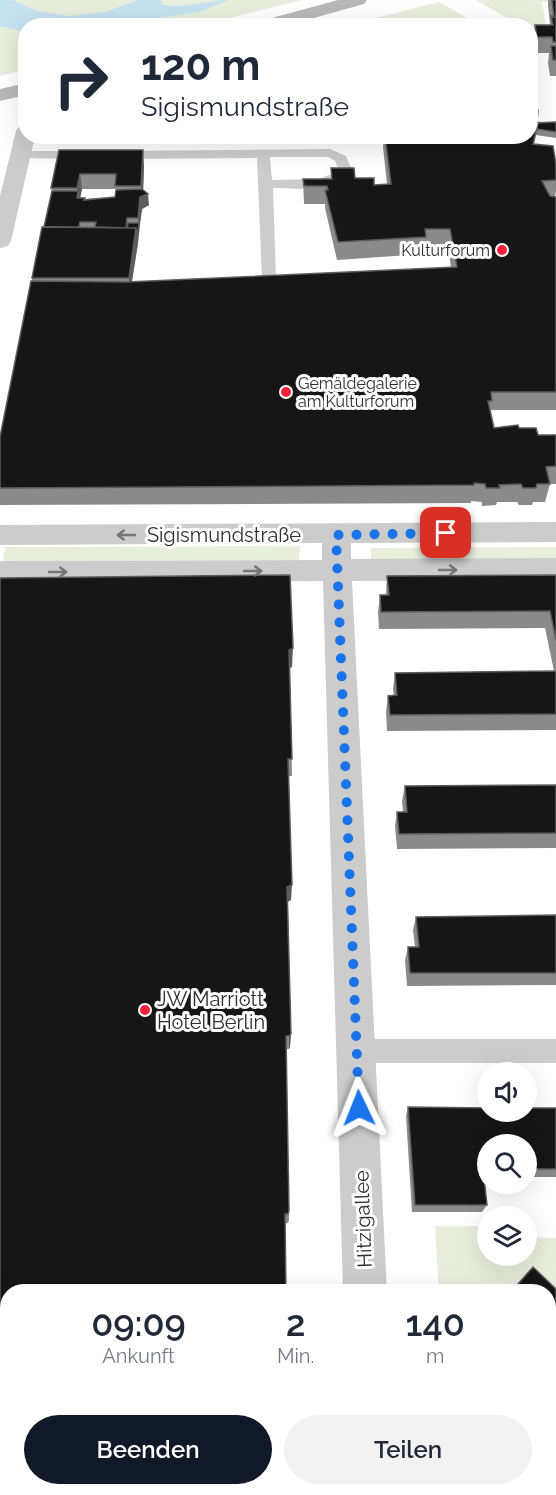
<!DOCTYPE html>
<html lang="de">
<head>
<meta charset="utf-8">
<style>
  :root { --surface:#fff; --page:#f2f2f3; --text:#1f2937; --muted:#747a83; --accent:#111827 }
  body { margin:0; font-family:Raleway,sans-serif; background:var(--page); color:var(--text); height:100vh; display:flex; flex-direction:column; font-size:22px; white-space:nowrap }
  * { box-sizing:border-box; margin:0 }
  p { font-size:20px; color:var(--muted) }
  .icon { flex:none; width:33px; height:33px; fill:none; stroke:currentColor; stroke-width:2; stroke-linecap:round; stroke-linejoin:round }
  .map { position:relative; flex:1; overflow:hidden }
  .panel { position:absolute; left:0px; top:1284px; width:556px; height:212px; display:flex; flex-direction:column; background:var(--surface); border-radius:24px 24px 0 0; box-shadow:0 6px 24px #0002 }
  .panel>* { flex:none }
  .banner { position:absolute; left:18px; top:18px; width:520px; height:126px; border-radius:24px; box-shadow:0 6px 24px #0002; background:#fff; color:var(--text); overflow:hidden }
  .controls { position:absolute; left:477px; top:1062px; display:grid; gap:12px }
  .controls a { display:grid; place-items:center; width:60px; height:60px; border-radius:50%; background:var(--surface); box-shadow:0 6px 24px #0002; font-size:30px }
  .pin { position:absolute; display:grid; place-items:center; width:51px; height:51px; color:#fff; margin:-26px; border-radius:12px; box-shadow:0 3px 9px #0006 }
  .me { position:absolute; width:66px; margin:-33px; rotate:358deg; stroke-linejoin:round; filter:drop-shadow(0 0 4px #0008) }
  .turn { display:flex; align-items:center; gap:21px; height:126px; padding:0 24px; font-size:27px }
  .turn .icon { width:78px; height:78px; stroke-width:2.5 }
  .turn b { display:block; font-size:42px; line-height:51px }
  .eta { display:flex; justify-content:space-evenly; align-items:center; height:102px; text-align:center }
  .eta b { font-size:36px; font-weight:600; line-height:42px }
  .button { display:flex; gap:12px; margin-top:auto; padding:12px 24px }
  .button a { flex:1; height:69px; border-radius:36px; background:var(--accent); color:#fff; font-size:24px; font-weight:600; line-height:69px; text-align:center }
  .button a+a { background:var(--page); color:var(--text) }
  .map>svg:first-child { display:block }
  .green { fill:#e7eedc }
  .water { fill:#c6e2f0 }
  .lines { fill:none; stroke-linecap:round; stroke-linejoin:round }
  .service { fill:#ccc; fill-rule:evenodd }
  .minor { fill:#ccc; fill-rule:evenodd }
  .secondary { fill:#b9b9b9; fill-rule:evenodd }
  .wall { fill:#8a8a8a; fill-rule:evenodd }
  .shaded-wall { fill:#5c5c5c }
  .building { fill:#161616; stroke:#5c5c5c; stroke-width:1.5 }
  .oneway { stroke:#767676 }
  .route { stroke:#1a73e8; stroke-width:10; stroke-dasharray:0 18 }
  .poi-dot { fill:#f7213e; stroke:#fff; stroke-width:2 }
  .labels { text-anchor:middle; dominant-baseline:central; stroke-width:6; stroke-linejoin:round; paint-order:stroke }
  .far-poi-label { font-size:16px; fill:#2f2f2f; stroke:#fff; text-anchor:end }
  .street-label { font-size:20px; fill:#2f2f2f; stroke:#fff }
  .poi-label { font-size:20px; fill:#2f2f2f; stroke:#fff; text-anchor:start }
</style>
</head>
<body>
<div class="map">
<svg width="556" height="1495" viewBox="0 0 556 1495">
  <rect width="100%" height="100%" fill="#fff"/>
  <path class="green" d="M 0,0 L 302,0 L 201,25 L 26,26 L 25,70 L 0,76 Z
    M 476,0 L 556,0 L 556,2 L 542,2 L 547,31 L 545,39 L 532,39 L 531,26 L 519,25 Z
    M 439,2 L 479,25 L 348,25 Z
    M 300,546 L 299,560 L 3,561 L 5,547 Z
    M 556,547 L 556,559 L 371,561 L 371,548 Z
    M 435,1226 L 485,1226 L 488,1256 L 526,1256 L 527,1237 L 556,1238 L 556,1305 L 549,1292 L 526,1274 L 510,1291 L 439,1291 Z
    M 452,1488 L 502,1488 L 504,1495 L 452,1495 Z"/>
  <path class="water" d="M 0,0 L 13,0 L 37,11 L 68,16 L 105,12 L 138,0 L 163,0 L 161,1 L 163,5 C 188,9 205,0 229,0 L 199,12 L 124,23 L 114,24 L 91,19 L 82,20 L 74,25 L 26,26 L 25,32 L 0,26 Z"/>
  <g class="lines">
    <path class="service" d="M 330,149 L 346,156 L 353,172 C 334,194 298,188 273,188 L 276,278 L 269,282 L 262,278 L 257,158 L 117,159 L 110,155 L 117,151 ZM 270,157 L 328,157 L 335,161 L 339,171 L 319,179 L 272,180 Z
      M 20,151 L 85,151 L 92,155 L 85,159 L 15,158 L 13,155 Z
      M 357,1039 L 556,1039 L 556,1063 L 357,1063 L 348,1060 L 344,1051 L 348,1042 Z"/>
    <path class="minor" d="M 26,125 L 26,136 L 35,136 L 11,241 L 8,246 L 0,248 L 0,196 L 16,131 L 19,127 Z
      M 556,522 L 556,542 L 351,543 L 351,559 L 556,558 L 556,580 L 352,581 L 387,1292 L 343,1292 L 323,581 L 0,583 L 0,561 L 322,560 L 322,543 L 0,545 L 0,525 Z
      M 349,1488 L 397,1488 L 397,1495 L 349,1495 Z"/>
    <path class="secondary" d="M 338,0 L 367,0 L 364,4 L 285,26 L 254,26 L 257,22 Z
      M 26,83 L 26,95 L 0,101 L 0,89 Z"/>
  </g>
  <path class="wall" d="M 548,0 L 556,0 L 556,76 L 550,76 L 548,63 L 549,53 L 534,53 L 532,41 L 535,25 L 550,25 L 548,5 Z
    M 537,122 L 538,123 L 556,122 L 556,138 L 536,135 L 534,144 L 556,164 L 556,191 L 555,197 L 556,197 L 556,410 L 491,410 L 490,412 L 494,428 L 519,428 L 538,435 L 556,435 L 556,484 L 550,484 L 545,502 L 533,502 L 532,505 L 519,505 L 517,502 L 497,502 L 496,505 L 482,506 L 482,502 L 471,501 L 471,503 L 0,505 L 0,437 L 32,281 L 32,278 L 52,191 L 51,188 L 59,150 L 144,165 L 143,191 L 149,205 L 142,209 L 138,243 L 132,282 L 451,268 L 448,246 L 425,246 L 424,254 L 337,260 L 325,208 L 325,204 L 304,204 L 303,179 L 331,179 L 331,168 L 355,178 L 374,185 L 387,184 L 383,147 L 384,136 L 531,136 ZM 82,189 L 116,189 L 115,197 L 85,199 L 80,198 Z
    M 556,575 L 556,730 L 387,731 L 386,712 L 388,696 L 394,696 L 393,689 L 395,673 L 554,671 L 545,628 L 379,629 L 378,612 L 380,595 L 386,595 L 387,576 Z
    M 0,578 L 292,667 L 290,668 L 292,776 L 289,776 L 291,900 L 288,902 L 291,1034 L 290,1046 L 289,1049 L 286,1049 L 289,1220 L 288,1223 L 8,1292 Z
    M 556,785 L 556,848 L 397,849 L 395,826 L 397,812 L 403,812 L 402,801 L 405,786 Z
    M 556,915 L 556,985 L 407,986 L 405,960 L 408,947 L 415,947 L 413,930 L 416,917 Z
    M 408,1107 L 556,1108 L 556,1177 L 526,1177 L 526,1144 L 488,1144 L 488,1177 L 484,1177 L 487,1205 L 482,1212 L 412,1212 L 406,1116 Z
    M 533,1267 L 556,1289 L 556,1495 L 504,1495 L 502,1488 L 549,1488 L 549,1292 L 510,1292 Z"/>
  <path class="shaded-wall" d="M 143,150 L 144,165 L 143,196 L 148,194 L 149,205 L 142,209 L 139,229 L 138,218 L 140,197 L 142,196 L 141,186 Z
    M 80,174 L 82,189 L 78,209 L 77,198 L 77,188 Z
    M 139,223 L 139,229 L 138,243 L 129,299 L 129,278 L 136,228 Z
    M 293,648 L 292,667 L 289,668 L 289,650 Z
    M 292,885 L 291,900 L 287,902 L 287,887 Z
    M 291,1034 L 290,1046 L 289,1049 L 289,1036 Z"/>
  <path class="building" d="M 552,0 L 556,0 L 556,42 L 553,42 L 552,37 L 537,37 L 535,25 L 553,25 L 551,16 L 554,17 Z
    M 551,46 L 556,46 L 556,60 L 553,60 Z
    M 531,110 L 538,110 L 537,122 L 538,122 L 533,144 L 553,146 L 556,164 L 556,180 L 542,181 L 550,196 L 556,197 L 556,392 L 491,392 L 492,401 L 488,401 L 494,428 L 518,425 L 519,428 L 536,428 L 538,435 L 556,435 L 556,466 L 546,467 L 550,484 L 537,484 L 536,488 L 523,488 L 521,484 L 499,485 L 500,488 L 486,488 L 485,484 L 474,483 L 474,485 L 0,488 L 0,437 L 31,281 L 127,282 L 457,267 L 450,229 L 425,229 L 426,237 L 338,242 L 325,190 L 328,190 L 327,186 L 304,186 L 303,179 L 332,179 L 331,168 L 354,168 L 355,178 L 374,178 L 374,185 L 391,184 L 385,136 L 531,136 Z
    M 556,122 L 556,132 L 537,129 L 538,123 Z
    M 59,150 L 143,150 L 141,186 L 115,186 L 116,174 L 80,174 L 77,188 L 51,188 Z
    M 142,189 L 148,194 L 140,197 L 138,218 L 127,218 L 126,228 L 95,227 L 96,222 L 80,222 L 79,227 L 44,227 L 52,191 L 78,191 L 77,198 L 85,198 L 84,200 L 115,197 L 116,190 Z
    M 128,223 L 139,223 L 137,237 L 136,228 L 127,228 Z
    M 42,227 L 136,228 L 129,278 L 32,278 Z
    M 290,575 L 293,648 L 289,650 L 292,759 L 288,759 L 292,885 L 287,887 L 291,1034 L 289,1036 L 286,1036 L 289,1211 L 288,1214 L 285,1214 L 286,1292 L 8,1292 L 8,1488 L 281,1488 L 282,1495 L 0,1495 L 0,578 Z
    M 556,575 L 556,640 L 550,611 L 381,612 L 380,595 L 389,595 L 387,576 Z
    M 556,671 L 556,714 L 390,715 L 388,696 L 397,695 L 395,673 Z
    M 556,785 L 556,833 L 399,834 L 397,812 L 407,812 L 405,786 Z
    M 556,915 L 556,973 L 410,973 L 408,947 L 419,947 L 416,917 Z
    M 408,1107 L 488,1108 L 488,1112 L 526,1112 L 526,1108 L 556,1108 L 556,1169 L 526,1169 L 526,1144 L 488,1144 L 488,1169 L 483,1169 L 487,1205 L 415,1205 Z
    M 533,1267 L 556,1289 L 556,1495 L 512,1495 L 509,1488 L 549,1488 L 549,1292 L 514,1292 L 518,1284 Z"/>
  <defs><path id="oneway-shaft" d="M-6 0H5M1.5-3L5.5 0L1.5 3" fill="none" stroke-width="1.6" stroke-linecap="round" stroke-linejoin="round" transform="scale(1.5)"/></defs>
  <g class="oneway">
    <use href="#oneway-shaft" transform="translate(126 535) rotate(180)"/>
    <use href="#oneway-shaft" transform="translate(448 570)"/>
    <use href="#oneway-shaft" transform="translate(253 571)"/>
    <use href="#oneway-shaft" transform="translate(58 572)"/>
  </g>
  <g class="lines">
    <path class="route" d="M 359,1108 L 336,535 L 446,533"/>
  </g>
  <g class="poi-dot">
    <circle cx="502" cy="250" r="6"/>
    <circle cx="286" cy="392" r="6"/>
    <circle cx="145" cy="1010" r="6"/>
  </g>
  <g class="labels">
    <g class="far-poi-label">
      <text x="490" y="250">Kulturforum</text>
      <text x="298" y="383" text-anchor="start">Gemäldegalerie<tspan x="298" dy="18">am Kulturforum</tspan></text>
    </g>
    <g class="street-label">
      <text x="224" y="535">Sigismundstraße</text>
      <text transform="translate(363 1219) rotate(-92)">Hitzigallee</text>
    </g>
    <g class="poi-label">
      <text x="157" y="999">JW Marriott<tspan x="157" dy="23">Hotel Berlin</tspan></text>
    </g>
  </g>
</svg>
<div class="controls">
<a><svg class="icon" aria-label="sound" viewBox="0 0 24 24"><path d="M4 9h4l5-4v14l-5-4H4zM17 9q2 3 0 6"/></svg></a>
<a><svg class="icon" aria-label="search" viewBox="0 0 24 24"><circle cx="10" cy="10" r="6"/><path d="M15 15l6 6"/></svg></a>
<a><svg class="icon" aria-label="layers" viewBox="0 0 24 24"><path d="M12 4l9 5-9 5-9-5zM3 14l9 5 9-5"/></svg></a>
</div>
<div class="pin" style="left:446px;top:533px;background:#d93025"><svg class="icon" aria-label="arrive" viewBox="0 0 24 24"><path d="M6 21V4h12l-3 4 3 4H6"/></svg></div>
<svg class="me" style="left:359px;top:1108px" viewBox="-20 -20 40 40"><path d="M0-17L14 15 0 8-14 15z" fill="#1a73e8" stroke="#fff" stroke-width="4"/></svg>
<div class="banner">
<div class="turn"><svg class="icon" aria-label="right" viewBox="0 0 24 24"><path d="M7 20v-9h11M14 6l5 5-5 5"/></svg><div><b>120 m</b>Sigismundstraße</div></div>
</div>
<section class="panel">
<div class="eta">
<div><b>09:09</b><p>Ankunft</p></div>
<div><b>2</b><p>Min.</p></div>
<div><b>140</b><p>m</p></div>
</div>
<div class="button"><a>Beenden</a><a>Teilen</a></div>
</section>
</div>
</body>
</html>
